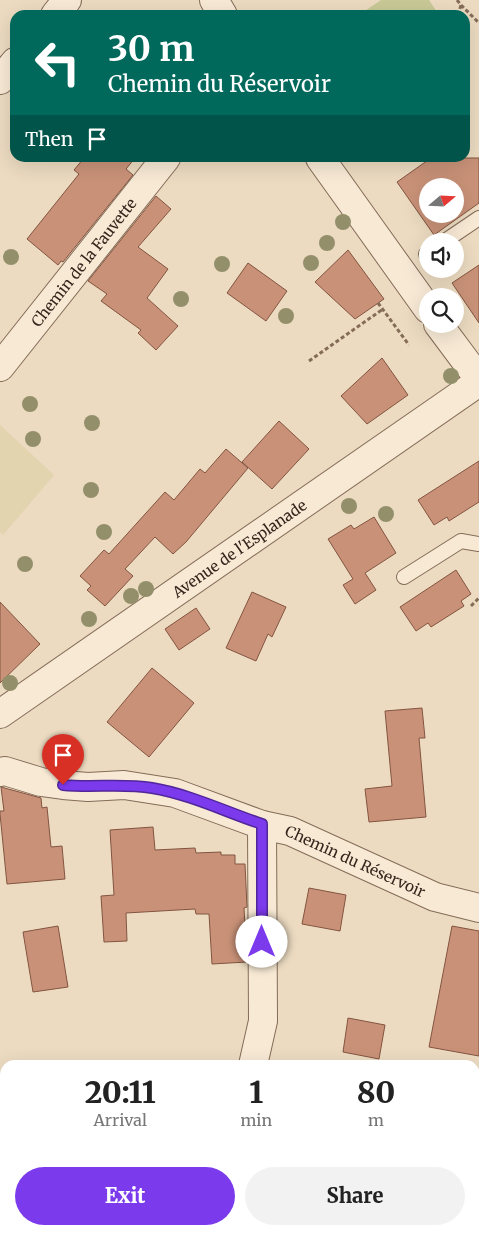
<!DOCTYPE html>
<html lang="en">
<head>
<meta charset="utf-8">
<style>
  :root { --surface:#fff; --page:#f2f2f2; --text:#222; --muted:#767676; --accent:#7c3aed }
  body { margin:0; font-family:Merriweather,serif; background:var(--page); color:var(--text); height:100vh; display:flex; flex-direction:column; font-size:19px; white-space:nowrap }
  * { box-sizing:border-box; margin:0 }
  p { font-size:16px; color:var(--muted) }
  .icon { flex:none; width:28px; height:28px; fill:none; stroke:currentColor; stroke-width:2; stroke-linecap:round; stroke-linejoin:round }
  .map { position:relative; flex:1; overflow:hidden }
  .details { position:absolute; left:0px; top:1060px; width:480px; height:175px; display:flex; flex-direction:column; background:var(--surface); border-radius:15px 15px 0 0; box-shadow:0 5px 20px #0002 }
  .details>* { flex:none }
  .top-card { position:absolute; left:10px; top:10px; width:460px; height:152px; border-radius:15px; box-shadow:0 5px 20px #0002; background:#00695c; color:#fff; overflow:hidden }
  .needle { width:32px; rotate:71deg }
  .controls { position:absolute; left:419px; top:178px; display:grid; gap:10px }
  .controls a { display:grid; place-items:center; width:45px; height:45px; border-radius:50%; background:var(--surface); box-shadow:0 5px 20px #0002; font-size:25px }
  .pin { position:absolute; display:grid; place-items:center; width:42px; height:42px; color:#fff; margin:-51px -21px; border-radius:50% 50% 50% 0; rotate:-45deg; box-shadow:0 0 5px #0007 }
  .pin .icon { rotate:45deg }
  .me { position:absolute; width:55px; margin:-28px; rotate:0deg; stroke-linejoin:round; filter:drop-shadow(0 0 4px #0008) }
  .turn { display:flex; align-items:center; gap:18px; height:105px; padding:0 15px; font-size:22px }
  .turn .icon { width:65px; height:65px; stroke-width:2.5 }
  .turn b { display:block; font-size:35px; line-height:42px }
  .then { display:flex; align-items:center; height:48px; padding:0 15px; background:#0003; gap:10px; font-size:19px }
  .eta { display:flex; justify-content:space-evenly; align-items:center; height:85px; text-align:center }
  .eta b { font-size:30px; font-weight:800; line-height:35px }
  .action { display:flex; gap:10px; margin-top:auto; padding:10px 15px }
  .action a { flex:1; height:58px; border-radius:30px; background:var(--accent); color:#fff; font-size:20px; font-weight:800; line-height:58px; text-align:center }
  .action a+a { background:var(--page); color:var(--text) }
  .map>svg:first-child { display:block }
  .farmland { fill:#e1d4af }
  .green { fill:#c8c996 }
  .building { fill:#c99278; stroke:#835440; fill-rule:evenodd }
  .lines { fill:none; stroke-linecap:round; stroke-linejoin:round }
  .lane-casing { stroke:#856c59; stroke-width:16 }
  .street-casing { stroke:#856c59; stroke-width:30 }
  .path { stroke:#856c59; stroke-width:3; stroke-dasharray:4 2.5; stroke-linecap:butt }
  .lane { stroke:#f7e9d4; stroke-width:14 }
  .street { stroke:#f7e9d4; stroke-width:28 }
  .tree { fill:#938f6b }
  .route-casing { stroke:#51269a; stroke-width:12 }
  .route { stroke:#7c3aed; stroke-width:9 }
  .labels { text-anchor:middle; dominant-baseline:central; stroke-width:4; stroke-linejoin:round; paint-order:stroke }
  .street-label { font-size:15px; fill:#35261d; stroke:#f4e6d0 }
</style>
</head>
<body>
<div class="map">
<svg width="479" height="1235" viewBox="0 0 479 1235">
  <rect width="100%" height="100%" fill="#ecdbc1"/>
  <path class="farmland" d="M 0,425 L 54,475 L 3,535 L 0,532 Z"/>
  <path class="green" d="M 381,0 L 429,0 L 439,15 L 359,15 Z"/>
  <path class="building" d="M 84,158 L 135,158 L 126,169 L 133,175 L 63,262 L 61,261 L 58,265 L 27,239 L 79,174 L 74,170 Z
    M 431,158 L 479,158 L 479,203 L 434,235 L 397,182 ZM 428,186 L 455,186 L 455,214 L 428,214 Z
    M 156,196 L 171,209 L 138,247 L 168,269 L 147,298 L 178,326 L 156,350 L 138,333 L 141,330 L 101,301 L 107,294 L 88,281 Z
    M 348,250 L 384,299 L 355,319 L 315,282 Z
    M 248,263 L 287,291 L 266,321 L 227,293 Z
    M 479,265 L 479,323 L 452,283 Z
    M 382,358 L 408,395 L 367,424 L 341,396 Z
    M 279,421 L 309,449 L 272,489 L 242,462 Z
    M 226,449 L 248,468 L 186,542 L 173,554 L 155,537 L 125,569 L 133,576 L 105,606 L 87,590 L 91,586 L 80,576 L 104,550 L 109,554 L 165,492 L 174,500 L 200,469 L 205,473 Z
    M 479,461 L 479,502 L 449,521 L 447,517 L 434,525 L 418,500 Z
    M 374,517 L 396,553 L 365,573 L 376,590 L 355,604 L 343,585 L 353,579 L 328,539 L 351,525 L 354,529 Z
    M 456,570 L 471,594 L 461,601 L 464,606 L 431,627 L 428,623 L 416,631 L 400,607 Z
    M 252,592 L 286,607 L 272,637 L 268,634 L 256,661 L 226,648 Z
    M 0,602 L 40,644 L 0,683 Z
    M 196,608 L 210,629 L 179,650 L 165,629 Z
    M 152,668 L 194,703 L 149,757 L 107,722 Z
    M 422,708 L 425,738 L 419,738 L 426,817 L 369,822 L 365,789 L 392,786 L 385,711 Z
    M 1,787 L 41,798 L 42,808 L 47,807 L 51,847 L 62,846 L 65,879 L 7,884 L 0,814 L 0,811 L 4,811 Z
    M 153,827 L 155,850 L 195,848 L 196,853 L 221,852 L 221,855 L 235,855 L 235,864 L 245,864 L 247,907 L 244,908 L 247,962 L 212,964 L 209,914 L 196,914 L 195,909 L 126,913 L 127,941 L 104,942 L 101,896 L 114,895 L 110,830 Z
    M 309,888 L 346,895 L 340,931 L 302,924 Z
    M 58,926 L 68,987 L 33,992 L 23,932 Z
    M 452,926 L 479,931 L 479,1056 L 429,1047 Z
    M 348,1018 L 385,1025 L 379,1059 L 343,1052 Z"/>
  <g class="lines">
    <g class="lane-casing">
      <path id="lane" d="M 445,241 L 479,218
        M 426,254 L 428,254
        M 404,577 L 461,541 L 479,544"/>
    </g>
    <g class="street-casing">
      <g id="street">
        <path d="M 214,0 L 223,15"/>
        <path d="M 55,15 L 67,0"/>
        <path d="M 0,80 L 15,62"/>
        <path d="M 320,158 L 428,309"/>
        <path d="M 438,324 L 479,379"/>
        <path id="s1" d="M 0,367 L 166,158"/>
        <path id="s2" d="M 0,714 L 479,382"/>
        <path id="s3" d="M 0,772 L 5,771 L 41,782 L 63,785 L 88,787 L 124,785 L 175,793 L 262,825 L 290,831 L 435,897 L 479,908"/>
        <path d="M 253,1065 L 263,1021 L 262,825"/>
        <path d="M 215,1235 L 216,1230"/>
      </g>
    </g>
    <path class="path" d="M 457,0 L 461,5 L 458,15
      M 461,5 L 479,23
      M 378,303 L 409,345
      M 309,361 L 383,309
      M 471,606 L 479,598"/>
    <use href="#lane" class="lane"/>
    <use href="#street" class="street"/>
  </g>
  <g class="tree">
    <circle cx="343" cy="222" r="8"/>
    <circle cx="327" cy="243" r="8"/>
    <circle cx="11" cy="257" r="8"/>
    <circle cx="311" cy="263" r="8"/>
    <circle cx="222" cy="264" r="8"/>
    <circle cx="181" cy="299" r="8"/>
    <circle cx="286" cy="316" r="8"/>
    <circle cx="451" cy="376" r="8"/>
    <circle cx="30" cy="404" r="8"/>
    <circle cx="92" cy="423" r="8"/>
    <circle cx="33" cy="439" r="8"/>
    <circle cx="91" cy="490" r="8"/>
    <circle cx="349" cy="506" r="8"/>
    <circle cx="386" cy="514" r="8"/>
    <circle cx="104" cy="532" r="8"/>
    <circle cx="25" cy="564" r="8"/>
    <circle cx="146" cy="589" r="8"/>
    <circle cx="131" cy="596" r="8"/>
    <circle cx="89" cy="619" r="8"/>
    <circle cx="10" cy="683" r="8"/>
  </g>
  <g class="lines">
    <g class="route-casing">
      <path id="route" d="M 63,785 C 93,788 122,783 152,788 C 189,794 226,812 262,824 L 262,942"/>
    </g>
    <use href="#route" class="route"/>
  </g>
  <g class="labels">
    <g class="street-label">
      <text stroke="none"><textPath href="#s1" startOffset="134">Chemin de la Fauvette</textPath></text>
      <text stroke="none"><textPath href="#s2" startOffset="291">Avenue de l'Esplanade</textPath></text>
      <text stroke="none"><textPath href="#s3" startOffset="371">Chemin du Réservoir</textPath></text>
    </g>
  </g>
</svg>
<div class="controls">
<a><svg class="needle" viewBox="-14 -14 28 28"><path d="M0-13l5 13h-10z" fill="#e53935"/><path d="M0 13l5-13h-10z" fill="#767676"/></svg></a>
<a><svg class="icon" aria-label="sound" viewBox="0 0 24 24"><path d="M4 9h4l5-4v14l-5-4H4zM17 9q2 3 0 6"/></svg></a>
<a><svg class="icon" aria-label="search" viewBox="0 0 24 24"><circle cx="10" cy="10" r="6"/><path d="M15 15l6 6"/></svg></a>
</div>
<div class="pin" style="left:63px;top:785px;background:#d93025"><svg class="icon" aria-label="arrive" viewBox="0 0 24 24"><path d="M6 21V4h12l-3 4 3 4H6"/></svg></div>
<svg class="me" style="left:262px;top:942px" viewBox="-20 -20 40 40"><circle r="19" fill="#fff"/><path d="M0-13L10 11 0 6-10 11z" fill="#7c3aed"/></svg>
<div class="top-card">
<div class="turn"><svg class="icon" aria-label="left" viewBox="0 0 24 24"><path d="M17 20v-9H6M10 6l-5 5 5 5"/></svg><div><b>30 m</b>Chemin du Réservoir</div></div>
<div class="then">Then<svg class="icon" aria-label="arrive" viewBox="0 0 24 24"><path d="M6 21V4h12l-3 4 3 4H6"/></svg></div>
</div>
<section class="details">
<div class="eta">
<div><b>20:11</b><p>Arrival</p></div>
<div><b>1</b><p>min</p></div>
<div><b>80</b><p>m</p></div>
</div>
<div class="action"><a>Exit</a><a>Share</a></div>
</section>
</div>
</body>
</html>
